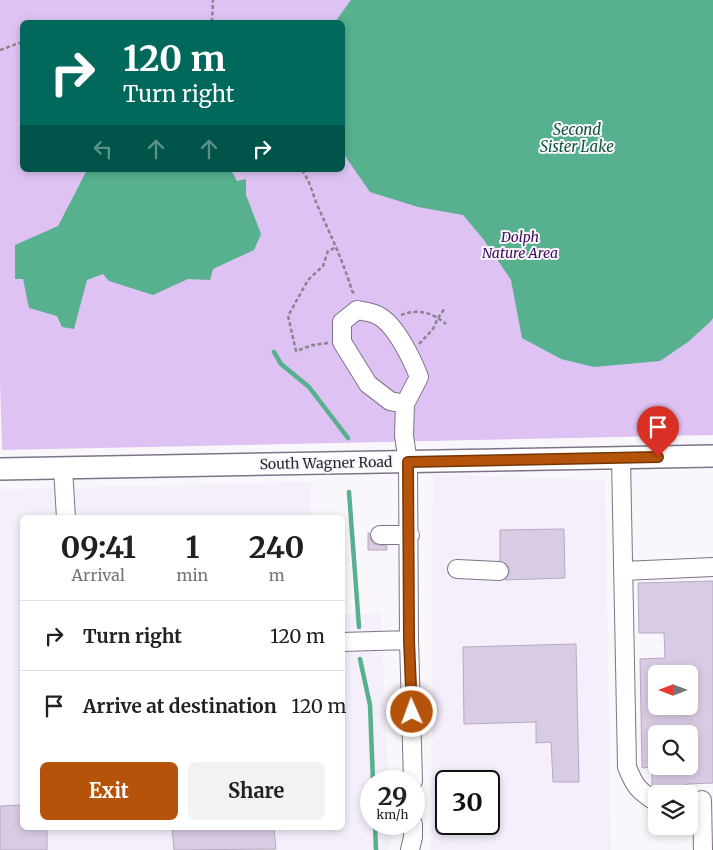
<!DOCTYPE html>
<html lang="en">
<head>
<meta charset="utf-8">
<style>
  :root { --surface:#fff; --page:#f2f2f2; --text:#202124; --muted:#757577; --line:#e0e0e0; --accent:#b45309 }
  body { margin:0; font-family:Merriweather,serif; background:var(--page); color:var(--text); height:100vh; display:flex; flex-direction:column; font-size:19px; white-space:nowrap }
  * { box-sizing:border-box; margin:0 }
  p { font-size:16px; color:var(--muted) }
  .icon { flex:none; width:28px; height:28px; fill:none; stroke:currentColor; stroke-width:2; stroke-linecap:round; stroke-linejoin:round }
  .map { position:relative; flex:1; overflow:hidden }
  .side { position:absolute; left:20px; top:515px; width:325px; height:315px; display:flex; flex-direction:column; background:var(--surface); border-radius:8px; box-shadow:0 2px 8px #0003 }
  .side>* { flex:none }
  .guide { position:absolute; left:20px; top:20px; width:325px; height:152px; border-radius:8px; box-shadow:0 2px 8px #0003; background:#00695c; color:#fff; overflow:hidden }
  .needle { width:32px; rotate:270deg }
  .controls { position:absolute; left:648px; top:665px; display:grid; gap:10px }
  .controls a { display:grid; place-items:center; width:50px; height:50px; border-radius:8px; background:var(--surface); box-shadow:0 2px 8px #0003; font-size:25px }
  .speed { position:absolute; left:360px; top:770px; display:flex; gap:10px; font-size:25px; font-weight:700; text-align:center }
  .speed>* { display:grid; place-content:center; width:65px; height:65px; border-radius:50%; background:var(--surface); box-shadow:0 2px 8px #0003; line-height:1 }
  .speed small { font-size:12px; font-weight:400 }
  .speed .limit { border:2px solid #111; border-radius:8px; background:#fff; color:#111 }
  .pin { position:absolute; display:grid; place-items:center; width:42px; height:42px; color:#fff; margin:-51px -21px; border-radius:50% 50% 50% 0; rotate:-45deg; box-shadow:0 0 5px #0007 }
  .pin .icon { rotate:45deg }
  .me { position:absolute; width:55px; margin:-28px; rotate:358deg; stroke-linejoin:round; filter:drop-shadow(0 0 4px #0008) }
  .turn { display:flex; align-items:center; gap:18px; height:105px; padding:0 20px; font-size:22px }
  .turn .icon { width:65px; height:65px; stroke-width:2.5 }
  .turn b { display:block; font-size:35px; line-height:42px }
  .lanes { display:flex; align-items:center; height:48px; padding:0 20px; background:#0003; justify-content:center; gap:25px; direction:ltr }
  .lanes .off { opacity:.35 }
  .eta { display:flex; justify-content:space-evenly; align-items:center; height:85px; text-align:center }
  .eta b { font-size:30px; font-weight:700; line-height:35px }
  .cta { display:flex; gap:10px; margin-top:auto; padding:10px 20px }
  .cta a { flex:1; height:58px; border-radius:8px; background:var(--accent); color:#fff; font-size:20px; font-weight:700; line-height:58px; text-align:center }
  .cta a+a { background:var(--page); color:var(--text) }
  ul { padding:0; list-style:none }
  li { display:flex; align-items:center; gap:15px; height:70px; padding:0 20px; border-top:1px solid var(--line) }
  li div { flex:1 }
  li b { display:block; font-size:19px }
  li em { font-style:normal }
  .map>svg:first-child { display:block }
  .built { fill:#f5eefb; fill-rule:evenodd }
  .green { fill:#dec2f3; fill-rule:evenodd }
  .water { fill:#57b08e }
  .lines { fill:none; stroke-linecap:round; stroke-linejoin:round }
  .stream { stroke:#57b08e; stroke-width:4.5 }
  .building { fill:#d9cbe4; stroke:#b6a9c1; fill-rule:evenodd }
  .minor-casing { stroke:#7f7389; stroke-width:20 }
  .major-casing { stroke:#7f7389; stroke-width:24 }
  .path { stroke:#89858c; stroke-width:2.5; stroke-dasharray:4 2.5; stroke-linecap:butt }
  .minor { stroke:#fff; stroke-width:18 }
  .major { stroke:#fff; stroke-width:21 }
  .route-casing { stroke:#753606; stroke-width:12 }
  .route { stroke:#b45309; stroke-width:9 }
  .labels { text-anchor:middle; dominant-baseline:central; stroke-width:4; stroke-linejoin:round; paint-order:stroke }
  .park-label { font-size:14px; font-style:italic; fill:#3e0a5a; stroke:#faf7fc }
  .street-label { font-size:14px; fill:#2c2730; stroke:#faf7fc }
  .water-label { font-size:15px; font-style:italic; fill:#0e573f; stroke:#faf7fc }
</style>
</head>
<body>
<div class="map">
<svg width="713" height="850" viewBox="0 0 713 850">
  <rect width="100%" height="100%" fill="#faf7fc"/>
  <path class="built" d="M 433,474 L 605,480 L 611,850 L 431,850 ZM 446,781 L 489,781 L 489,824 L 446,824 Z
    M 311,482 L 311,517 L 22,518 L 22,828 L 342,828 L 343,614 L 381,613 L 388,781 L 371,781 L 371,824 L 390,824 L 391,843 L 388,850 L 0,850 L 0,489 Z"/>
  <path class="green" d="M 0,0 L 713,0 L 713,435 L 2,450 L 0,381 ZM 22,22 L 342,22 L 342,170 L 22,170 Z"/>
  <path class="water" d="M 351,0 L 713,0 L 713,318 L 710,322 L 688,342 L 660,361 L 594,367 L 561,359 L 522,338 L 511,280 L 484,240 L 463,215 L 418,207 L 370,192 L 343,153 L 342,22 L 335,22 Z
    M 87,170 L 231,170 L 237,181 L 246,179 L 246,195 L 261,234 L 254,250 L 213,269 L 210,280 L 188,279 L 153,295 L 109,281 L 103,274 L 87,280 L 74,329 L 62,327 L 57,316 L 29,308 L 23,279 L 15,279 L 15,245 L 58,226 Z"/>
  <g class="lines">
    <path class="stream" d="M 274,352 L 281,364 L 309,387 L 348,438
      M 349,492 L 359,627
      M 360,659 L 370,705 L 373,781
      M 375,824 L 376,850"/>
  </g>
  <path class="building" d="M 564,529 L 565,578 L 505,580 L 508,576 L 510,571 L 508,566 L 500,561 L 500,530 Z
    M 368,533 L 370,533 L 371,540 L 374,544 L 387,546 L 387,550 L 368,550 Z
    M 713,581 L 713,783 L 688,784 L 684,786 L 672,786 L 661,791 L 652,786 L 652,767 L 642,768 L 640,659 L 665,658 L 664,633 L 639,633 L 638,583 ZM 656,674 L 689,674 L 689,706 L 656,706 ZM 656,734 L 689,734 L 689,766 L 656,766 Z
    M 576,644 L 579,782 L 553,782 L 551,742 L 536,743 L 536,722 L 464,724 L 463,647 Z
    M 22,805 L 22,828 L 47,828 L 47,850 L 0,850 L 0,806 Z
    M 172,828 L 274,828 L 276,849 L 174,850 Z"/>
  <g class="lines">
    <g class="minor-casing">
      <path id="minor" d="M 405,404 L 390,401 L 368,384 L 342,342 L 342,322 L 357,310 C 363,311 371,312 377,315 C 395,323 412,359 419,377 L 405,404 L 404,436 L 408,462 L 409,640 L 413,781
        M 621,458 L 627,767 C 635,787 638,790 656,802
        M 63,468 L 66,518
        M 380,535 L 410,535
        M 457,569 L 499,571
        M 623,571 L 713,567
        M 342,642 L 409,640
        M 702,800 L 703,850
        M 410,850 L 413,837 L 413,824"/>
    </g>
    <g class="major-casing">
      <path id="major" d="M 0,469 L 713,456"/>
    </g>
    <path class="path" d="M 212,22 L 213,0
      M 0,50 L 22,42
      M 302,170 C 309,180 312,191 316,202 C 329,232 343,260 352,291 L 356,295
      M 401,315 C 418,308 433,313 446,324
      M 328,343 L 313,345 L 296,351 L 288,316 L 308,280 L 323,266 L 328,251 L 337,247
      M 419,344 L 433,329 L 438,318 L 445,308"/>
    <use href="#minor" class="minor"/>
    <use href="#major" class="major"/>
  </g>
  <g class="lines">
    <g class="route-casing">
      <path id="route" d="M 412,712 L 409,640 L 408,462 L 658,457"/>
    </g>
    <use href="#route" class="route"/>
  </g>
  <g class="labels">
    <g class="park-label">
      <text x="520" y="237">Dolph<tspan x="520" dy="16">Nature Area</tspan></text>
    </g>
    <g class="street-label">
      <text transform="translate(326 463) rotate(-1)">South Wagner Road</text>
    </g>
    <g class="water-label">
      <text x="577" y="129">Second<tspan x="577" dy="17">Sister Lake</tspan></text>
    </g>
  </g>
</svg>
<div class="controls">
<a><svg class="needle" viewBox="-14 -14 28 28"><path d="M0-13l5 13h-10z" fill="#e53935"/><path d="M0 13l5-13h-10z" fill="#757577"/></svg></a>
<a><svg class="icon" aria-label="search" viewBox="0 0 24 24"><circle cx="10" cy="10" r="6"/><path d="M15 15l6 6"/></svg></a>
<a><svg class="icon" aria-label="layers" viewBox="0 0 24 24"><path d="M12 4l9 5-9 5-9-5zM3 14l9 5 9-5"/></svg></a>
</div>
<div class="speed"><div>29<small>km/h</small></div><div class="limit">30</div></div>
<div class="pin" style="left:658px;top:457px;background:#d93025"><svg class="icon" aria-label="arrive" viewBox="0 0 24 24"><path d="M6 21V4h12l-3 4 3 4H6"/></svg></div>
<svg class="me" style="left:412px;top:712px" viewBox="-20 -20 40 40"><circle r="17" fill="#b45309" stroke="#fff" stroke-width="3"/><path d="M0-11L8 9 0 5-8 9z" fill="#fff"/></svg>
<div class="guide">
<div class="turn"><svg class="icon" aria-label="right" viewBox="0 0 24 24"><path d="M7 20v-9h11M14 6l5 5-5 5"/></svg><div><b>120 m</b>Turn right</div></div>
<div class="lanes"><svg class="icon off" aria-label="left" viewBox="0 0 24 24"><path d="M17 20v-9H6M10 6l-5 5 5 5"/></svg><svg class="icon off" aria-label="ahead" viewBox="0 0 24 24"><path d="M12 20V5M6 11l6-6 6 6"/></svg><svg class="icon off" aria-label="ahead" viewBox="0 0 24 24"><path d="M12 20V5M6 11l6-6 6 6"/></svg><svg class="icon" aria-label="right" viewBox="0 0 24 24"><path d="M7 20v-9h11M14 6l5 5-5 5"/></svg></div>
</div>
<section class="side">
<div class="eta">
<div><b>09:41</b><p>Arrival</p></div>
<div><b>1</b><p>min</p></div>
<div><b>240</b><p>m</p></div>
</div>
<ul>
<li><svg class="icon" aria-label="right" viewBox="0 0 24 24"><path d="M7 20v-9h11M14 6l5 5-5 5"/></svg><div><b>Turn right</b></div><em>120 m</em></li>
<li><svg class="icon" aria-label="arrive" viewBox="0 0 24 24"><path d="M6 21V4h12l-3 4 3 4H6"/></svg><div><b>Arrive at destination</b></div><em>120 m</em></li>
</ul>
<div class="cta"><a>Exit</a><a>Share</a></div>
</section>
</div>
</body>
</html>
